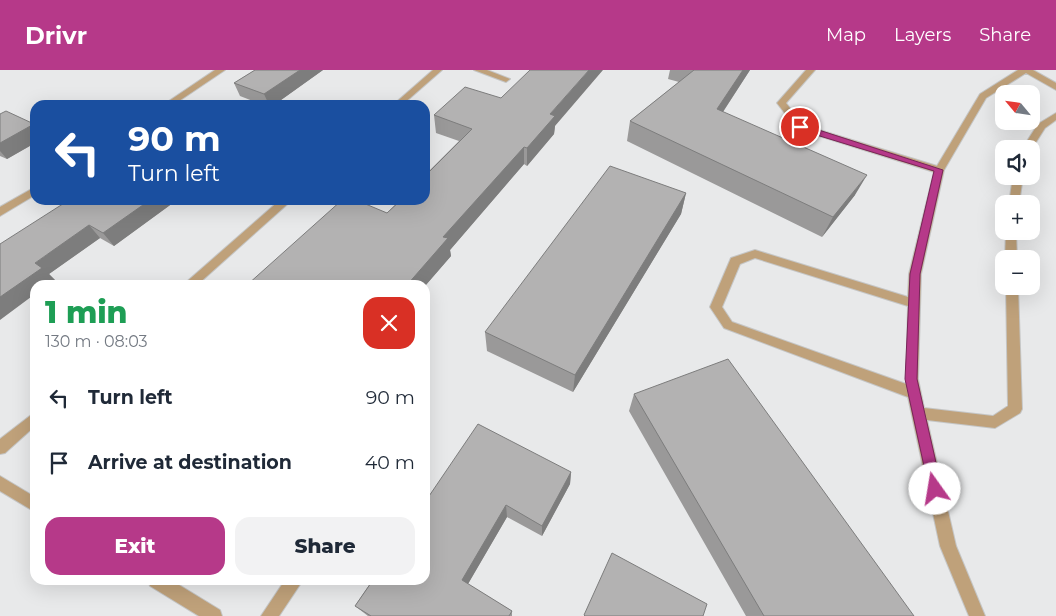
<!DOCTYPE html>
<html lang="en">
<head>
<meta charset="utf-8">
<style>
  :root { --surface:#fff; --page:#f2f2f3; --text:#1f2937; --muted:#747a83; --accent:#b63989 }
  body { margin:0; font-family:Montserrat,sans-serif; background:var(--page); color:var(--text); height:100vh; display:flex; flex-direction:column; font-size:19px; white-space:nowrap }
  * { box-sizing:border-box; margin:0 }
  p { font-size:16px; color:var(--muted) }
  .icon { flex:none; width:28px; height:28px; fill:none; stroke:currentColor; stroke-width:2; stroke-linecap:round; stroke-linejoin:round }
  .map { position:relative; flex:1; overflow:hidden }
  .drawer { position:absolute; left:30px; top:210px; width:400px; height:305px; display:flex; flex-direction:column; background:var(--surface); border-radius:15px; box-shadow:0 5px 20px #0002 }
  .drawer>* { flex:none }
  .guide { position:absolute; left:30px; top:30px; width:400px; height:105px; border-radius:15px; box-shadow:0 5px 20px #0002; background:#1a4fa0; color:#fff; overflow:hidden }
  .needle { width:32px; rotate:299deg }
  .fabs { position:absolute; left:995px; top:15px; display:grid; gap:10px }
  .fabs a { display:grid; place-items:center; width:45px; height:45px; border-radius:10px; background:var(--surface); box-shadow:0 5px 20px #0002; font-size:25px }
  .pin { position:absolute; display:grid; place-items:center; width:42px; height:42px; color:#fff; margin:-21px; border:2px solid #fff; border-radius:50%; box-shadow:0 1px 5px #0007 }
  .me { position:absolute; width:55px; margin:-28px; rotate:347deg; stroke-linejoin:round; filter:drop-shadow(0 0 4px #0008) }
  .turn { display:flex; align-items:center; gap:18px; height:105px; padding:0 15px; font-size:22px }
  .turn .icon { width:65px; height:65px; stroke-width:2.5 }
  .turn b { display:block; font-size:35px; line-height:42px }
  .round { display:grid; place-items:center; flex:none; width:52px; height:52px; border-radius:15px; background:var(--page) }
  .overview { display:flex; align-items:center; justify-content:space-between; height:85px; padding:0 15px }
  h1 { font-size:30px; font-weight:800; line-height:38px; color:#1e9e55 }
  .button { display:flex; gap:10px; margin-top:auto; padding:10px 15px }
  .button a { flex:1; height:58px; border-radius:15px; background:var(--accent); color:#fff; font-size:20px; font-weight:800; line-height:58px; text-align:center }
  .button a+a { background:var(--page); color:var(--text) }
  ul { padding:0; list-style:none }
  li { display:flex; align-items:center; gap:15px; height:65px; padding:0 15px }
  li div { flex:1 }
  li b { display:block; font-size:19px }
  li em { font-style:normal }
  header { display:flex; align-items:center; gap:30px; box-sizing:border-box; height:70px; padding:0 25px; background:var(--accent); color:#fff }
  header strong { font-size:24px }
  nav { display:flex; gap:28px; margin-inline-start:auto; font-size:18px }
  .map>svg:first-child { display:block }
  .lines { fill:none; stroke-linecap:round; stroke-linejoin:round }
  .minor-casing { stroke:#c5c6c6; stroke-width:2 }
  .minor { fill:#bfa17a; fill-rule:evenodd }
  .wall { fill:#9a9999 }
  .shaded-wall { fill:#7d7d7d }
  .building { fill:#b3b2b2; stroke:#7d7d7d }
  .route { fill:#b63989; stroke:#762559 }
</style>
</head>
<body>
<header>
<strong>Drivr</strong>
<nav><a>Map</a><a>Layers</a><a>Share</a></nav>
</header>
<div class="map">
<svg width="1056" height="546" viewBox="0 0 1056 546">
  <rect width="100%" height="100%" fill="#e8e9ea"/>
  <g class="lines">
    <g class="minor-casing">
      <path id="minor" d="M 215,0 L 225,0 L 173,35 L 163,35 Z
        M 433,0 L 442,0 L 402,35 L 393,35 Z
        M 474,0 L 487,0 L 510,9 L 506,12 Z
        M 806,0 L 815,0 L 786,33 L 803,55 L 937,96 L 980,24 L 1018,0 L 1033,0 L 1056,13 L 1056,20 L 1026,3 L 986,28 L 944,100 L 921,204 L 918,309 L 924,338 L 993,346 L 1008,336 L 1006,216 L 1018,216 L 1022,339 L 1020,343 L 995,358 L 927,350 L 956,476 L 985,546 L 969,546 L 940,476 L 908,327 L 724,258 L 710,237 L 731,188 L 755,180 L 908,227 L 909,204 L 934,102 L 797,59 L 777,33 ZM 755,188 L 908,236 L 906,314 L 732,252 L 722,237 L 740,194 Z
        M 1056,43 L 1056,50 L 1045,58 L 1031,80 L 1022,79 L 1038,54 Z
        M 1013,106 L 1023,106 L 1019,134 L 1009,134 Z
        M 35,117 L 35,125 L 0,146 L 0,137 Z
        M 280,130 L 292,130 L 197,215 L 183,215 Z
        M 1006,161 L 1016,161 L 1017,189 L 1005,189 Z
        M 35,342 L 35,356 L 5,383 L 0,384 L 0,369 Z
        M 0,406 L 35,427 L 35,442 L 0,421 Z
        M 148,510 L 171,510 L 220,540 L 222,546 L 199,546 L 150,516 Z
        M 285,510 L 303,510 L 279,546 L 261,546 Z"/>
    </g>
    <use href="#minor" class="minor"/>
  </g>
  <path class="wall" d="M 255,0 L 323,0 L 274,35 L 263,35 L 240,26 L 234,13 Z
    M 670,0 L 750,0 L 723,42 L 855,125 L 822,167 L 627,71 L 630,51 L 679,12 L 668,9 Z
    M 0,44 L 34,54 L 35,56 L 35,73 L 7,89 L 0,86 Z
    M 434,45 L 555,56 L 554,64 L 527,96 L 524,94 L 450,180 L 451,186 L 425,216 L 387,143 L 459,71 L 436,63 Z
    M 686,123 L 681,144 L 573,322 L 487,281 L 485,262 Z
    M 69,130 L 177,130 L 114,176 L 100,168 L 49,204 L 55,210 L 35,215 Z
    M 634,324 L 914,546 L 746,546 L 629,341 Z
    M 571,402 L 570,414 L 542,466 L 507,447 L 468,514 L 512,541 L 512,546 L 368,546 L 355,536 L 425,432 Z"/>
  <path class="shaded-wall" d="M 300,0 L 323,0 L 274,35 L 269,35 L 264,24 Z
    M 589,0 L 603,0 L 555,56 L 554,64 L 527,96 L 527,78 L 550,44 Z
    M 743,0 L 750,0 L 711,60 L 717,39 Z
    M 34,54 L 35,56 L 35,73 L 7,89 L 0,81 L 0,73 Z
    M 524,77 L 524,94 L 450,180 L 451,186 L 425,216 L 425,215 L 407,215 L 443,167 Z
    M 867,105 L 855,125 L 822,167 L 833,147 Z
    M 686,123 L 681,144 L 573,322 L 575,305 Z
    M 150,130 L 177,130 L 114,176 L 103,163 Z
    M 89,155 L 100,168 L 49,204 L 55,210 L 48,215 L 35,215 L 35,224 L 0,250 L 0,227 L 35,193 Z
    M 571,402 L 570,414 L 542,466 L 542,456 Z
    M 506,435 L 507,447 L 465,519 L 462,510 Z"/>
  <path class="building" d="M 255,0 L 300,0 L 264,24 L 234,13 Z
    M 530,0 L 589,0 L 550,44 L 555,46 L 527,78 L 524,77 L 443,167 L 448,168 L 407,215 L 247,215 L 342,130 L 356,130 L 387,143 L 401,130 L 425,130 L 425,106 L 472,59 L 434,45 L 465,17 L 501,28 Z
    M 694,0 L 743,0 L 717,39 L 867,105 L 833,147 L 630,51 Z
    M 6,41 L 34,54 L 0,73 L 0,44 Z
    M 610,96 L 686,123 L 575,305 L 485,262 Z
    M 69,130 L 150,130 L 103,163 L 89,155 L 35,193 L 42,198 L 0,227 L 0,174 Z
    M 728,289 L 914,546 L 764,546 L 634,324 Z
    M 478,354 L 571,402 L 542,456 L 506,435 L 462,510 L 512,541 L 509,546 L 371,546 L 355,536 L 373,510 L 425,510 L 425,432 Z
    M 612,483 L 707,534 L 703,546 L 585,546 L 584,545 Z"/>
  <path class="route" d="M 800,54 L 943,100 L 920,204 L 917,309 L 942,419 L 940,423 L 935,425 L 931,423 L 929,419 L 905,309 L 910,204 L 934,101 L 797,59 L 796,57 Z"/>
</svg>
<div class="fabs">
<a><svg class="needle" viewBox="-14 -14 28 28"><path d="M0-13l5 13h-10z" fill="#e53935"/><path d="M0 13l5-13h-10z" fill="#747a83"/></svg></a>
<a><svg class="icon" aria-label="sound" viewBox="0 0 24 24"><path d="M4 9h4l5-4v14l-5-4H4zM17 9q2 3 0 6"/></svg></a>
<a>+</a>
<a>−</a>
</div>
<div class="pin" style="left:800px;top:57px;background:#d93025"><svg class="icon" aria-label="arrive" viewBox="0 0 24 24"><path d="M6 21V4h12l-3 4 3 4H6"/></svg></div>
<svg class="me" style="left:935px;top:419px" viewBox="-20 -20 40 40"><circle r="19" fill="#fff"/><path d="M0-13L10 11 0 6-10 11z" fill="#b63989"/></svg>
<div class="guide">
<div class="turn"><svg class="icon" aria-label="left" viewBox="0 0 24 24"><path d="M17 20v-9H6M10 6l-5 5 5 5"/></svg><div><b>90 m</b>Turn left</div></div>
</div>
<section class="drawer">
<div class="overview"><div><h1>1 min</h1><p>130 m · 08:03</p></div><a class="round" style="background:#d93025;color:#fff"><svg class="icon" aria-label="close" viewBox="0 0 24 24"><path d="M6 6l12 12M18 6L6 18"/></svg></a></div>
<ul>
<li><svg class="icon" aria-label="left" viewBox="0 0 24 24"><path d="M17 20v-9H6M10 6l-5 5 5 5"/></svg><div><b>Turn left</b></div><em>90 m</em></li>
<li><svg class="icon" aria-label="arrive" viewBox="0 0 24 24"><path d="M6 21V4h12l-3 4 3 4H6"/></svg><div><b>Arrive at destination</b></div><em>40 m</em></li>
</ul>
<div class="button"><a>Exit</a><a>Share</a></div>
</section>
</div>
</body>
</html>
